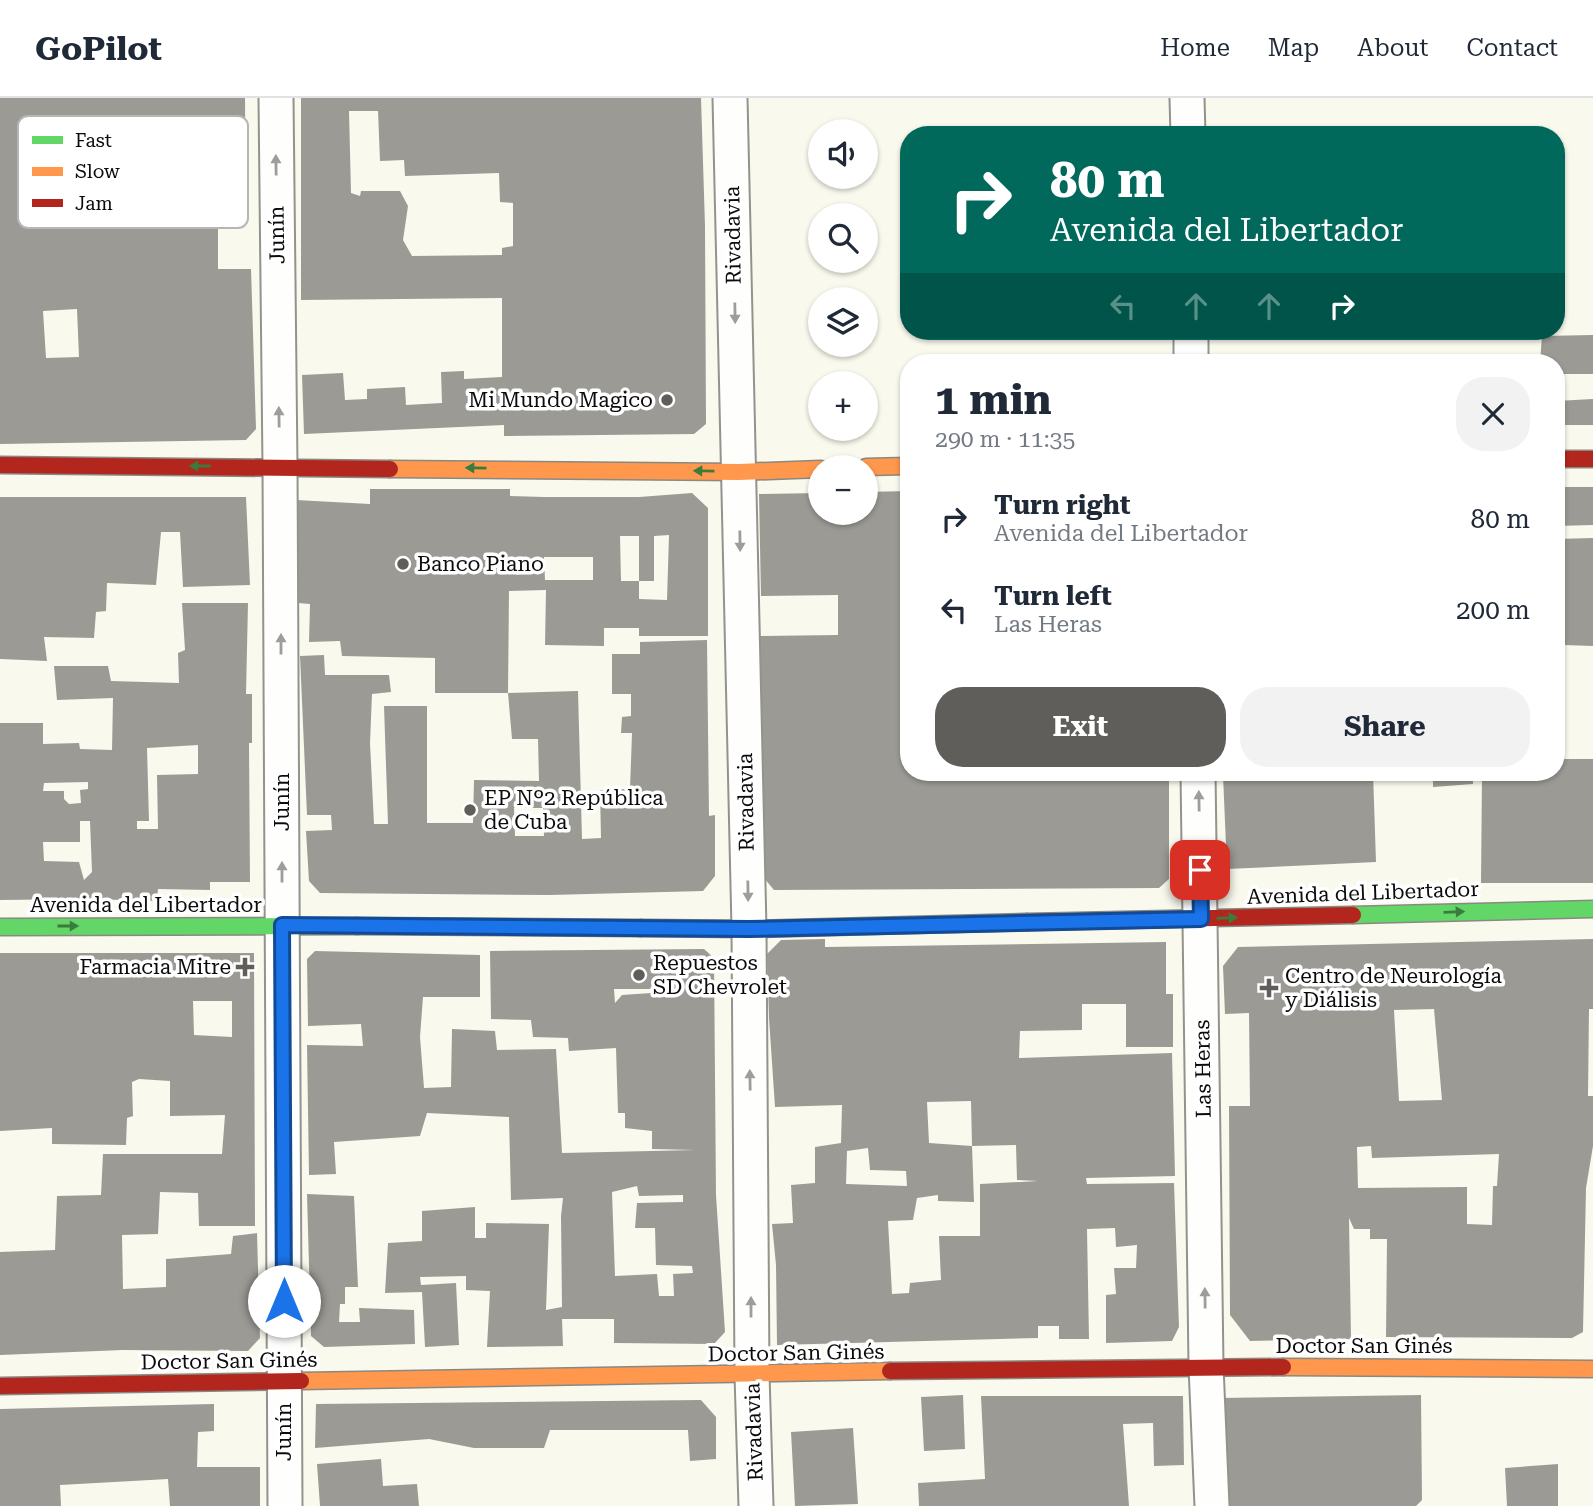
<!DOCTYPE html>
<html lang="en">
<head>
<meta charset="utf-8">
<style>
  :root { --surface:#fff; --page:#f2f2f3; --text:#1f2937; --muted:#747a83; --line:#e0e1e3; --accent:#5f5e5a }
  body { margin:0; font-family:"Roboto Serif",serif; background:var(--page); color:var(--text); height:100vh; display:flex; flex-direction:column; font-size:26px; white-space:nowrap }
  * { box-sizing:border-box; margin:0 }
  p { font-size:23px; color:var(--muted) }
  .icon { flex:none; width:38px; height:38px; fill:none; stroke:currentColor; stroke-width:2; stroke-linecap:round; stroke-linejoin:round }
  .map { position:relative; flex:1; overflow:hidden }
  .side { position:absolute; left:900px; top:256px; width:665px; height:427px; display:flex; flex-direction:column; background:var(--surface); border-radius:28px; box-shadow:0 2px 5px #0004 }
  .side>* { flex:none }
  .guide { position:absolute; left:900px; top:28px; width:665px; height:214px; border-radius:28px; box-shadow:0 2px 5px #0004; background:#00695c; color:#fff; overflow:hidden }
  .buttons { position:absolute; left:808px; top:21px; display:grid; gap:14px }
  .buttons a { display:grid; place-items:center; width:70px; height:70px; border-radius:50%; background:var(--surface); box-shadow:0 2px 5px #0004; font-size:35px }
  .pin { position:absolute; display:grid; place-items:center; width:60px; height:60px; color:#fff; margin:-30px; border-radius:14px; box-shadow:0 4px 10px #0006 }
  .me { position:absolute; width:77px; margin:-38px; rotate:0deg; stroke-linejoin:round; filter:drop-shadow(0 0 5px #0008) }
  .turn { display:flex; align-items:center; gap:24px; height:147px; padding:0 35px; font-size:32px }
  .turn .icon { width:91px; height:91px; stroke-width:2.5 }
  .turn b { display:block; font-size:49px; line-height:60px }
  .lanes { display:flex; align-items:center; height:66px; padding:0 35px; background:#0003; justify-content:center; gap:35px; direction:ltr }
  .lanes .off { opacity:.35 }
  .round { display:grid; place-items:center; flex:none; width:74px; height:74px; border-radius:28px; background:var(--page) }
  .overview { display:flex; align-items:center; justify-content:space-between; height:119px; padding:0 35px }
  h1 { font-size:42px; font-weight:700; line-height:52px }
  .primary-button { display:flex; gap:14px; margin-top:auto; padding:14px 35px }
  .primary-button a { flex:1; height:80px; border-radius:28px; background:var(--accent); color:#fff; font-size:28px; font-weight:700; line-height:80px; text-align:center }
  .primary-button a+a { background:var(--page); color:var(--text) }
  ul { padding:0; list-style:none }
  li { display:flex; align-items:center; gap:21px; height:91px; padding:0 35px }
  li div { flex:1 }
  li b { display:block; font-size:26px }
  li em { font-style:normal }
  header { display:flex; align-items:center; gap:42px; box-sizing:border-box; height:98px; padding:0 35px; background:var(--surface); border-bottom:2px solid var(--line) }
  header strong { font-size:33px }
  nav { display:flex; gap:38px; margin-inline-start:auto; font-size:24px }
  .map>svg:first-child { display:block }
  .building { fill:#9c9a95; fill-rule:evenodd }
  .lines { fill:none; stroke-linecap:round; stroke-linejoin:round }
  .street-casing { stroke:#93928d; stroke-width:37 }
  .fast-casing { stroke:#898984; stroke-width:19 }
  .slow-casing { stroke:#898984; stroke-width:19 }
  .jam-casing { stroke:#898984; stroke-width:19 }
  .street { stroke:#fefefc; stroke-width:33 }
  .fast { stroke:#63d668; stroke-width:16 }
  .slow { stroke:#ff974d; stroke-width:16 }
  .jam { stroke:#b3261e; stroke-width:16 }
  .oneway { fill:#9d9d9c }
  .oneway2 { fill:#3b7b3e }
  .route-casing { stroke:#114b97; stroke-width:18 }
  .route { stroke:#1a73e8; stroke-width:12 }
  .poi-dot { fill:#5f5e5a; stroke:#fff; stroke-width:2.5 }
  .labels { text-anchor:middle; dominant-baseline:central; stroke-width:7; stroke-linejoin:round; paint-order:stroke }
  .street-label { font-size:21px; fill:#0b0b0b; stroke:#fff }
  .poi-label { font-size:21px; fill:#0b0b0b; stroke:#fff; text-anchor:start }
  .key { fill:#fff; stroke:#b6b6b6; stroke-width:2 }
  .key-label { font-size:19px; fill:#0b0b0b }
</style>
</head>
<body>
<header>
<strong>GoPilot</strong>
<nav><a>Home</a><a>Map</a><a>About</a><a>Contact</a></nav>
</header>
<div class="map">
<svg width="1593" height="1408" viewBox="0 0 1593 1408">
  <rect width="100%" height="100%" fill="#faf9ee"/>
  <path class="building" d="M 0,0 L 245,0 L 246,115 L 218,115 L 218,171 L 251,171 L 256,331 L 246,342 L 0,346 ZM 95,79 L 96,101 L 100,101 L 100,118 L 40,118 L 39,81 ZM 77,211 L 79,259 L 46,260 L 43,213 Z
    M 301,0 L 701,0 L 705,128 L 706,326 L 694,336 L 504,338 L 504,327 L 304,336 L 302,277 L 343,275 L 345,302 L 367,301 L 367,291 L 405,289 L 406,307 L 442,305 L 441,274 L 464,273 L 464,281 L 502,279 L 502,200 L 301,202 ZM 349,13 L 378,13 L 380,63 L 404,62 L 405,78 L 499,75 L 500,104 L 513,105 L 513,148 L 502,150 L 502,157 L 412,158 L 403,142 L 408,108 L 400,93 L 361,93 L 360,98 L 351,95 Z
    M 1405,233 L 1482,233 L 1482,237 L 1405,237 Z
    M 1593,237 L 1593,276 L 1556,276 L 1556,264 L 1540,264 L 1542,238 Z
    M 1593,301 L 1593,327 L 1556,327 L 1556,303 Z
    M 1556,389 L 1593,389 L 1593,427 L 1556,428 Z
    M 370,391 L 510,391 L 510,398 L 544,399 L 639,399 L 692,395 L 708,410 L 708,538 L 639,538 L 639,530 L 604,530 L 604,548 L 545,547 L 546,492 L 509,493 L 508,595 L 578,593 L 582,741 L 601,740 L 600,692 L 630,691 L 632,635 L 621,635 L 622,619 L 631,618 L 631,596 L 612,596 L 612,556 L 640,556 L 640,544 L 707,542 L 709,718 L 715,717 L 715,778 L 703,793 L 550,797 L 320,795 L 309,783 L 306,733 L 332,732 L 331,717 L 307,717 L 300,558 L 324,557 L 325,577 L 389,577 L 391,594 L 372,596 L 370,645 L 374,726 L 388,726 L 384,608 L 427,608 L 427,725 L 473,725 L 474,682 L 539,683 L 538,641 L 512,641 L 508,595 L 435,595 L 435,560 L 342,558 L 340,543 L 309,544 L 310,506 L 298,505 L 296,402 L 370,406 ZM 669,437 L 667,502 L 639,501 L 639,483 L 621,483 L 620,438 L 639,438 L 639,483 L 654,483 L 654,438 ZM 544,459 L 593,459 L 593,482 L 545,482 ZM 514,710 L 543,710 L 544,738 L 515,738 Z
    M 908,393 L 908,674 L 1169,674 L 1169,781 L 1159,790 L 774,792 L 764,780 L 760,538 L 838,537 L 838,497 L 761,498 L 759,396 L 821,395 L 821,415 L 866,415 L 866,394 Z
    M 0,399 L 246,399 L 250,487 L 183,489 L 180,434 L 161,434 L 156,487 L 107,485 L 106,513 L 96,514 L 94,540 L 44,539 L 47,563 L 0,561 Z
    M 1593,440 L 1593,548 L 1563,547 L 1565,630 L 1556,630 L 1556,441 Z
    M 182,505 L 248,505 L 246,596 L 252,596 L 252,645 L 249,645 L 250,784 L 210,784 L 210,792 L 158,791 L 157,803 L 87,801 L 0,802 L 0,625 L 43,625 L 43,646 L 79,645 L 80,651 L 112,652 L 113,600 L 57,602 L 54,568 L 108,568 L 111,583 L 179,585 L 178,555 L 185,552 ZM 198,647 L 198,676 L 157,677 L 158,731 L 137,731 L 137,723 L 149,723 L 147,650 ZM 88,684 L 88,691 L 80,692 L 81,705 L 69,706 L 64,701 L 64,693 L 43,693 L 44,685 ZM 80,723 L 90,723 L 92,774 L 84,782 L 79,764 L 44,763 L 43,744 L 80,744 Z
    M 1556,661 L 1593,661 L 1593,785 L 1481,785 L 1482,674 L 1556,674 Z
    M 1286,674 L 1373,674 L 1376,764 L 1227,771 L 1223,677 Z
    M 1419,674 L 1473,674 L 1473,686 L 1433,689 L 1433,680 L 1419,680 Z
    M 825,841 L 825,849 L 1166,844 L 1166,896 L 1173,896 L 1173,949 L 1126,949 L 1126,906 L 1082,906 L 1082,932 L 1020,933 L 1019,960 L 1172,955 L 1175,1078 L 1086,1080 L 1087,1086 L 1174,1085 L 1179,1229 L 1172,1243 L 1106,1245 L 1106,1197 L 1116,1196 L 1114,1170 L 1136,1170 L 1137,1147 L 1116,1149 L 1115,1130 L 1087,1131 L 1089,1241 L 1059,1241 L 1059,1228 L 1038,1228 L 1038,1240 L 777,1247 L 776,1167 L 772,1126 L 793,1125 L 791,1087 L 815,1085 L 815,1049 L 841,1045 L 842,1007 L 775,1009 L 769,920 L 767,856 L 781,842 ZM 971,1003 L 972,1048 L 1016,1047 L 1017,1082 L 1038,1083 L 980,1086 L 980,1138 L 939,1138 L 941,1182 L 910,1185 L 909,1195 L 892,1196 L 888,1123 L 913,1122 L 917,1100 L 938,1097 L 938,1103 L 974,1104 L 972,1048 L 929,1045 L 927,1004 ZM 868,1050 L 870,1072 L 906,1073 L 907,1088 L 846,1086 L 847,1053 Z
    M 1593,841 L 1593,911 L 1589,911 L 1588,998 L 1593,998 L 1593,1048 L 1586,1090 L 1583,1234 L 1572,1240 L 1386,1239 L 1387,1141 L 1370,1141 L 1370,1131 L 1354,1131 L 1349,1120 L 1351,1241 L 1250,1243 L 1230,1217 L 1229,1008 L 1250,1008 L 1249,915 L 1225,916 L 1223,868 L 1238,849 ZM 1434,911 L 1442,1002 L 1399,1003 L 1394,912 ZM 1371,1048 L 1372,1060 L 1499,1056 L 1497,1088 L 1493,1088 L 1492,1127 L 1467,1126 L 1467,1089 L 1358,1090 L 1357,1049 Z
    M 704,851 L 714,860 L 716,1097 L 725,1234 L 714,1246 L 614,1245 L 614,1221 L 562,1221 L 563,1248 L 487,1249 L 490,1193 L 466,1192 L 466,1178 L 420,1179 L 421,1187 L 456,1185 L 459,1247 L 425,1249 L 422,1194 L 385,1195 L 388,1145 L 422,1143 L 422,1113 L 475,1109 L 475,1140 L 486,1140 L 486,1125 L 549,1126 L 546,1212 L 562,1209 L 561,1118 L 563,1100 L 511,1102 L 509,1019 L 427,1015 L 420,1038 L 334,1044 L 336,1076 L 309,1077 L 307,947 L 363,948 L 361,926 L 308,928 L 307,861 L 315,853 L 480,857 L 480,899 L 423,899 L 420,939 L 424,990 L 451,989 L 452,931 L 495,933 L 497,952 L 556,951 L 562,1055 L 695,1052 L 652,1051 L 652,1033 L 625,1030 L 625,1015 L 618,1015 L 616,950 L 569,953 L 568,940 L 533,939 L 531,922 L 491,921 L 490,853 ZM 663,865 L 689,867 L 689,874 L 663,871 ZM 663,883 L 666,884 L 666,894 L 622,897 L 615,905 L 614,891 L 663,891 ZM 637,1088 L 639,1098 L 683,1097 L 683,1104 L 637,1105 L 635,1130 L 655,1130 L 656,1167 L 692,1168 L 693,1175 L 673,1176 L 674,1198 L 659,1198 L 657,1176 L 615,1178 L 612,1094 Z
    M 0,855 L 254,855 L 255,1128 L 199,1128 L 198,1095 L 160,1094 L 158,1136 L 122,1137 L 123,1191 L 166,1189 L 166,1161 L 231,1156 L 233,1138 L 257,1135 L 260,1240 L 248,1253 L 123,1252 L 0,1257 L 0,1154 L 55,1152 L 57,1098 L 101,1097 L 103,1056 L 222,1056 L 225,1017 L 170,1018 L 170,983 L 139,981 L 132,984 L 133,1018 L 127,1020 L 126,1047 L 52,1046 L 52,1030 L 0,1033 ZM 193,903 L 232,903 L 232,939 L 194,937 Z
    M 307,1096 L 354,1098 L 358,1189 L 345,1189 L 345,1206 L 340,1206 L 339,1224 L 360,1224 L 359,1210 L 414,1212 L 415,1246 L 324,1249 L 311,1238 Z
    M 963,1297 L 965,1351 L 924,1353 L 921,1299 Z
    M 1421,1297 L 1422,1402 L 1416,1408 L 1220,1408 L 1219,1300 Z
    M 981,1298 L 1183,1298 L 1184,1367 L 1154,1368 L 1153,1325 L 1123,1326 L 1129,1408 L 919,1408 L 918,1385 L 985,1381 Z
    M 701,1302 L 716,1319 L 716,1361 L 690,1363 L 688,1332 L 550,1332 L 544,1350 L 474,1350 L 429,1341 L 315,1350 L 316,1306 Z
    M 214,1306 L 214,1333 L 198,1334 L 197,1369 L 260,1369 L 260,1408 L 170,1408 L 168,1381 L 60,1387 L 61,1408 L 0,1408 L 0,1311 Z
    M 853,1330 L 858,1406 L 795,1408 L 791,1334 Z
    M 381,1361 L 383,1388 L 417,1386 L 419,1408 L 320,1408 L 317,1366 Z
    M 1558,1366 L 1558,1408 L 1507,1408 L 1505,1370 Z"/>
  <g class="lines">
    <g class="street-casing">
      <path id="street" d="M 276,0 L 280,368 L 285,1408
        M 730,0 L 749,831 L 752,1277 L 756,1408
        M 1187,0 L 1188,37
        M 1191,233 L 1191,264
        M 1198,674 L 1206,1268 L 1212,1408"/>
    </g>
    <g class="fast-casing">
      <path id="fast" d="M 1353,817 L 1593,811
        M 0,829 L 357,828"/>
    </g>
    <g class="slow-casing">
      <path id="slow" d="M 866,369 L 908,368
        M 390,371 L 739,374 L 821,371
        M 641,830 L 749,831 L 1027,824
        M 1283,1269 L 1593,1271
        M 301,1283 L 890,1273"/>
    </g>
    <g class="jam-casing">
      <path id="jam" d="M 1556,361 L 1593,361
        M 0,367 L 390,371
        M 1027,824 L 1353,817
        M 357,828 L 641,830
        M 890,1273 L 1283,1269
        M 0,1288 L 301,1283"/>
    </g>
    <use href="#street" class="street"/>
    <use href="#fast" class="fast"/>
    <use href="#slow" class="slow"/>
    <use href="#jam" class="jam"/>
  </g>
  <defs><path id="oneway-solid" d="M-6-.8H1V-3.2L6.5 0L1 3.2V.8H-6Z" transform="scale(1.75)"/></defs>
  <g class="oneway">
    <use href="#oneway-solid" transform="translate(276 67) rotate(-91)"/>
    <use href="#oneway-solid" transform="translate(735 215) rotate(89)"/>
    <use href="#oneway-solid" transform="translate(279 319) rotate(-91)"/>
    <use href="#oneway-solid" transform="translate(740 443) rotate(89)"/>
    <use href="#oneway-solid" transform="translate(281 546) rotate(-90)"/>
    <use href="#oneway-solid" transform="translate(1199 703) rotate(-91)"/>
    <use href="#oneway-solid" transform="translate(282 774) rotate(-90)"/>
    <use href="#oneway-solid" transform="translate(748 793) rotate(89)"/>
    <use href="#oneway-solid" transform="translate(750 982) rotate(-91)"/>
    <use href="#oneway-solid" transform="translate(1205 1200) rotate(-91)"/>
    <use href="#oneway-solid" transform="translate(751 1209) rotate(-90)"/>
  </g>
  <g class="oneway2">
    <use href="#oneway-solid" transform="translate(200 368) rotate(-180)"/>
    <use href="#oneway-solid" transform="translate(476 370) rotate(-179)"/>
    <use href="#oneway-solid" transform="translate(704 373) rotate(-179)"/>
    <use href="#oneway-solid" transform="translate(1454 814) rotate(-2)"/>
    <use href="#oneway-solid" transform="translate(1227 820) rotate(-2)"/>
    <use href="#oneway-solid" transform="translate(68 828)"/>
  </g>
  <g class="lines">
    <g class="route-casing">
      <path id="route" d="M 284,1203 L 282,827 L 749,831 L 1201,821 L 1200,772"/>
    </g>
    <use href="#route" class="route"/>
  </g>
  <g class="poi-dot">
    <circle cx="667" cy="302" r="7"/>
    <circle cx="403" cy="466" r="7"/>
    <circle cx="470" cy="712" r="7"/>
    <path d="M241.5 858.5h7v7h7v7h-7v7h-7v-7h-7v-7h7z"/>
    <circle cx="639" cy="877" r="7"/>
    <path d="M1265.5 879.5h7v7h7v7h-7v7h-7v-7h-7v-7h7z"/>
  </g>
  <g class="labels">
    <g class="street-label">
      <text transform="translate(277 137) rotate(-91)">Junín</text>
      <text transform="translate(733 137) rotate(-91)">Rivadavia</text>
      <text transform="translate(282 704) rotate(-90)">Junín</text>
      <text transform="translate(746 704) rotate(-91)">Rivadavia</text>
      <text transform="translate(1363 795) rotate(-2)">Avenida del Libertador</text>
      <text x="146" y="807">Avenida del Libertador</text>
      <text transform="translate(1203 971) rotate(-91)">Las Heras</text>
      <text x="1364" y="1248">Doctor San Ginés</text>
      <text transform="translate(796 1255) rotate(-1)">Doctor San Ginés</text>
      <text transform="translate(229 1263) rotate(-1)">Doctor San Ginés</text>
      <text transform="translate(284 1334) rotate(-90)">Junín</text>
      <text transform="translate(754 1334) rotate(-92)">Rivadavia</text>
    </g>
    <g class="poi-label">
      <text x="653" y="302" text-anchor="end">Mi Mundo Magico</text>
      <text x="417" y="466">Banco Piano</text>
      <text x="484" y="700">EP Nº2 República<tspan x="484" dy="24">de Cuba</tspan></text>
      <text x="653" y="865">Repuestos<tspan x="653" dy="24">SD Chevrolet</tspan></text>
      <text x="231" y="869" text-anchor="end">Farmacia Mitre</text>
      <text x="1285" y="878">Centro de Neurología<tspan x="1285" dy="24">y Diálisis</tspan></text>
    </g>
  </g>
  <rect x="18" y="18" width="230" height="112" rx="10" class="key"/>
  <rect x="32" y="38" width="31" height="8" fill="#63d668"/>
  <rect x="32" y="69" width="31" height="9" fill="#ff974d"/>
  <rect x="32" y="101" width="31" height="8" fill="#b3261e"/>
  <g class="key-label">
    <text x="75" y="49">Fast</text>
    <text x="75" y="80">Slow</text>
    <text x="75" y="112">Jam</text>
  </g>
</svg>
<div class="buttons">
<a><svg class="icon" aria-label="sound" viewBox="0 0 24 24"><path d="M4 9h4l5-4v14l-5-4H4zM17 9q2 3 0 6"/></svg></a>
<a><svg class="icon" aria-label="search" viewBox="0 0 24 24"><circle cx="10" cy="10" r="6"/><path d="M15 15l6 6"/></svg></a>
<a><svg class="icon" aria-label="layers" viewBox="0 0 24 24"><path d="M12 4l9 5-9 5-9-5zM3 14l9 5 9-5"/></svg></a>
<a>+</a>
<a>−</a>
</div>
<div class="pin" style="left:1200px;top:772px;background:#d93025"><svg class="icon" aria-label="arrive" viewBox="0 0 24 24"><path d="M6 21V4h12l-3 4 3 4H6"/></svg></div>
<svg class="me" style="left:284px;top:1203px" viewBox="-20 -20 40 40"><circle r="19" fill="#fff"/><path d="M0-13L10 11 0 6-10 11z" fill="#1a73e8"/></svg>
<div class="guide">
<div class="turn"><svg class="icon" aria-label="right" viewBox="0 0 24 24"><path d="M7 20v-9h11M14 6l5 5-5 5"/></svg><div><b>80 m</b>Avenida del Libertador</div></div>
<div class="lanes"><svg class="icon off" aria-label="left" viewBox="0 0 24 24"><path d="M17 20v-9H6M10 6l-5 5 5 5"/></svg><svg class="icon off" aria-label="ahead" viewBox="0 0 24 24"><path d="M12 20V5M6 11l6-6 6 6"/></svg><svg class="icon off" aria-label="ahead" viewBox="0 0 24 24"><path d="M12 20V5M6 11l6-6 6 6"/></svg><svg class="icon" aria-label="right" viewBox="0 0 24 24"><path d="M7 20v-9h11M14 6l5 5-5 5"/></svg></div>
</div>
<section class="side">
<div class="overview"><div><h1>1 min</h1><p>290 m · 11:35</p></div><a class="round"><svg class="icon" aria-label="close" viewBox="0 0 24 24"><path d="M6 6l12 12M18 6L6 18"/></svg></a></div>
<ul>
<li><svg class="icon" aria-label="right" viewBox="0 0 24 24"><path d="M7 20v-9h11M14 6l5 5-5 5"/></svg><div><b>Turn right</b><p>Avenida del Libertador</p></div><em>80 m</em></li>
<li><svg class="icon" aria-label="left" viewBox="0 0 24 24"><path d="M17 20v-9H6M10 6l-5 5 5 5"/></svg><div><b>Turn left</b><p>Las Heras</p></div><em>200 m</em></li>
</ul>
<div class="primary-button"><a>Exit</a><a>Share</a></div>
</section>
</div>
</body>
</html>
